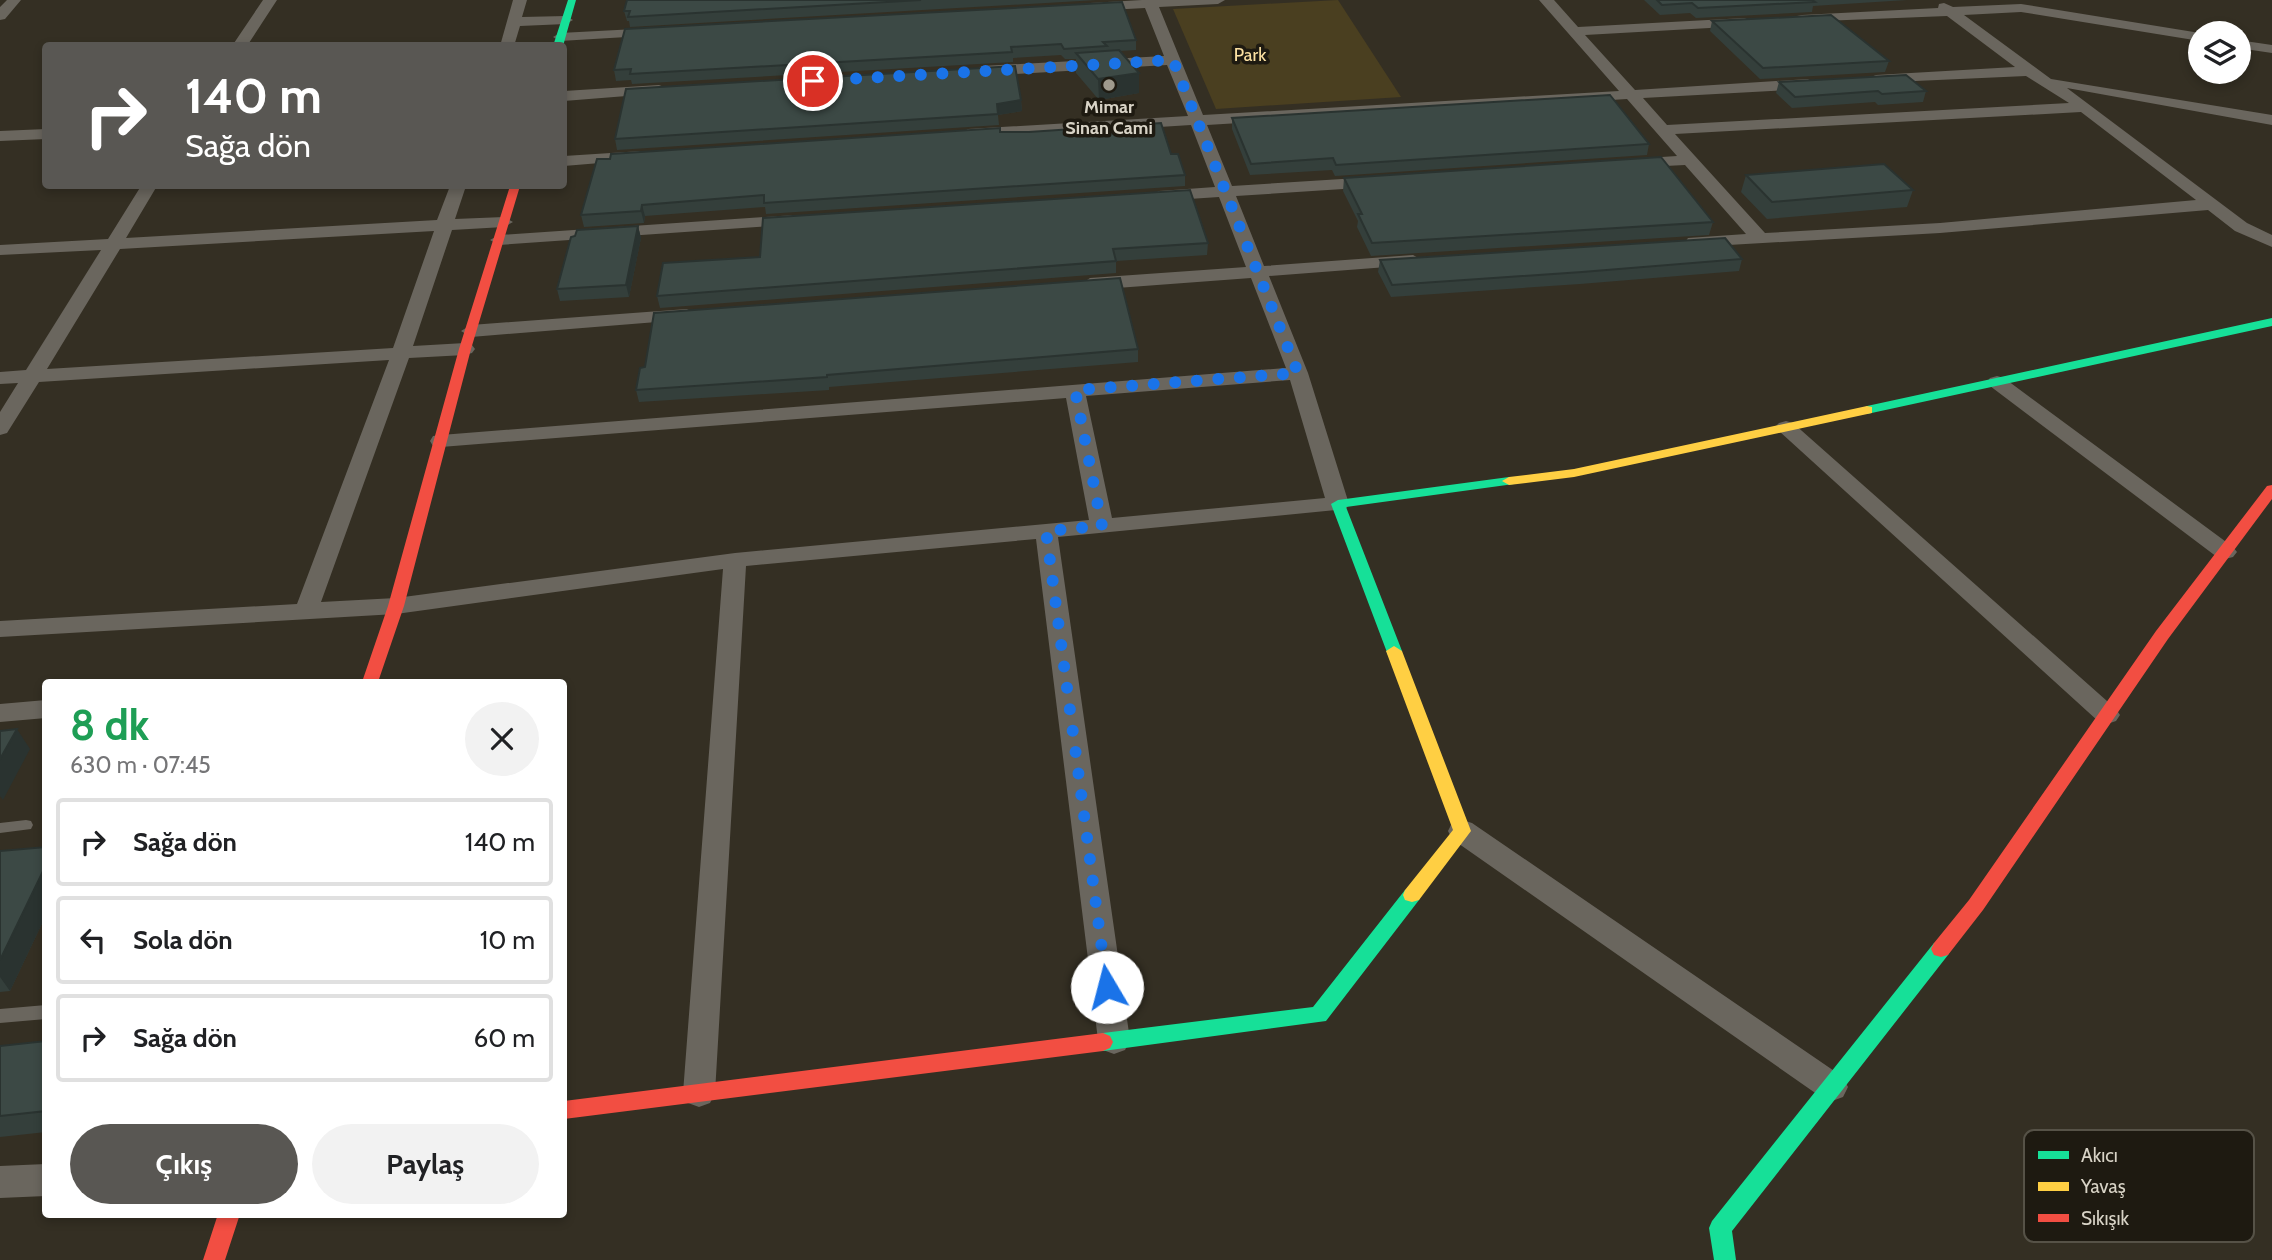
<!DOCTYPE html>
<html lang="tr">
<head>
<meta charset="utf-8">
<style>
  :root { --surface:#fff; --page:#f2f2f2; --text:#202124; --muted:#757577; --line:#e0e0e0; --accent:#595753 }
  body { margin:0; font-family:Cabin,sans-serif; background:var(--page); color:var(--text); height:100vh; display:flex; flex-direction:column; font-size:26px; white-space:nowrap }
  * { box-sizing:border-box; margin:0 }
  p { font-size:23px; color:var(--muted) }
  .icon { flex:none; width:38px; height:38px; fill:none; stroke:currentColor; stroke-width:2; stroke-linecap:round; stroke-linejoin:round }
  .map { position:relative; flex:1; overflow:hidden }
  .panel { position:absolute; left:42px; top:679px; width:525px; height:539px; display:flex; flex-direction:column; background:var(--surface); border-radius:7px; box-shadow:0 4px 10px #0003 }
  .panel>* { flex:none }
  .banner { position:absolute; left:42px; top:42px; width:525px; height:147px; border-radius:7px; box-shadow:0 4px 10px #0003; background:#595753; color:#fff; overflow:hidden }
  .buttons { position:absolute; left:2188px; top:21px; display:grid; gap:14px }
  .buttons a { display:grid; place-items:center; width:63px; height:63px; border-radius:50%; background:var(--surface); box-shadow:0 4px 10px #0003; font-size:35px }
  .pin { position:absolute; display:grid; place-items:center; width:60px; height:60px; color:#fff; margin:-30px; border:4px solid #fff; border-radius:50%; box-shadow:0 2px 7px #0007 }
  .me { position:absolute; width:77px; margin:-38px; rotate:352deg; stroke-linejoin:round; filter:drop-shadow(0 0 5px #0008) }
  .turn { display:flex; align-items:center; gap:24px; height:147px; padding:0 28px; font-size:32px }
  .turn .icon { width:91px; height:91px; stroke-width:2.5 }
  .turn b { display:block; font-size:49px; line-height:60px }
  .round { display:grid; place-items:center; flex:none; width:74px; height:74px; border-radius:37px; background:var(--page) }
  .headline { display:flex; align-items:center; justify-content:space-between; height:119px; padding:0 28px }
  h1 { font-size:42px; font-weight:800; line-height:52px; color:#1e9e55 }
  .button { display:flex; gap:14px; margin-top:auto; padding:14px 28px }
  .button a { flex:1; height:80px; border-radius:42px; background:var(--accent); color:#fff; font-size:28px; font-weight:800; line-height:80px; text-align:center }
  .button a+a { background:var(--page); color:var(--text) }
  ul { padding:0; list-style:none }
  li { display:flex; align-items:center; gap:21px; height:88px; margin:0 14px 10px; padding:0 14px; border:4px solid var(--line); border-radius:7px }
  li div { flex:1 }
  li b { display:block; font-size:26px }
  li em { font-style:normal }
  .map>svg:first-child { display:block }
  .green { fill:#4a3f20 }
  .lines { fill:none; stroke-linecap:round; stroke-linejoin:round }
  .lane { fill:#6a665e; fill-rule:evenodd }
  .street { fill:#6a665e; fill-rule:evenodd }
  .fast { fill:#16e098; fill-rule:evenodd }
  .slow { fill:#ffcf43; fill-rule:evenodd }
  .jam { fill:#f24e42; fill-rule:evenodd }
  .wall { fill:#343f3b }
  .shaded-wall { fill:#2a3330 }
  .building { fill:#3c4945; stroke:#2a3330; stroke-width:2 }
  .route { stroke:#1a73e8; stroke-width:12; stroke-dasharray:0 21.6 }
  .poi-dot { fill:#9f9a8d; stroke:#1e1a11; stroke-width:2.5 }
  .labels { text-anchor:middle; dominant-baseline:central; stroke-width:7; stroke-linejoin:round; paint-order:stroke }
  .far-park-label { font-size:18px; fill:#fce1a2; stroke:#1e1a11 }
  .far-poi-label { font-size:18px; font-weight:bold; fill:#d8d3c6; stroke:#1e1a11 }
  .key { fill:#1e1a11; stroke:#565247; stroke-width:2 }
  .key-label { font-size:19px; fill:#d8d3c6 }
</style>
</head>
<body>
<div class="map">
<svg width="2272" height="1260" viewBox="0 0 2272 1260">
  <rect width="100%" height="100%" fill="#342f23"/>
  <path class="green" d="M 1338,0 L 1401,97 L 1216,109 L 1173,9 Z"/>
  <g class="lines">
    <path class="lane" d="M 26,820 L 31,821 L 33,825 L 31,829 L 0,833 L 0,823 Z
      M 46,1005 L 46,1019 L 0,1023 L 0,1009 Z"/>
    <path class="street" d="M 7,0 L 21,0 L 5,19 L 0,20 L 0,7 Z
      M 263,0 L 277,0 L 247,46 L 232,46 Z
      M 513,0 L 527,0 L 522,17 L 566,16 L 573,20 L 566,24 L 520,26 L 514,46 L 500,46 Z
      M 1142,0 L 1225,0 L 1218,4 L 1159,7 L 1203,115 L 1619,91 L 1539,0 L 1554,0 L 1578,27 L 1745,18 L 1752,22 L 1745,26 L 1585,35 L 1635,90 L 1808,79 L 1816,84 L 1808,89 L 1643,98 L 1667,125 L 2069,103 L 2026,76 L 1871,83 L 1868,80 L 1871,77 L 1876,75 L 2015,67 L 1947,16 L 1797,22 L 1797,16 L 1802,15 L 1938,8 L 1939,4 L 1944,3 L 1953,7 L 2021,4 L 2200,33 L 2202,33 L 2200,33 L 2200,41 L 2021,12 L 1964,15 L 2051,79 L 2272,115 L 2272,125 L 2067,88 L 2247,223 L 2272,235 L 2272,247 L 2235,231 L 2208,210 L 1940,233 L 1694,247 L 1688,246 L 1685,242 L 1688,238 L 1746,234 L 1685,165 L 1625,168 L 1623,164 L 1631,159 L 1677,156 L 1627,99 L 1207,125 L 1232,186 L 1374,177 L 1382,182 L 1374,187 L 1236,196 L 1264,266 L 1413,255 L 1422,260 L 1413,265 L 1269,276 L 1308,373 L 1349,504 L 1346,509 L 1058,537 L 1130,1040 L 1125,1050 L 1114,1054 L 1103,1050 L 1098,1040 L 1036,539 L 746,566 L 715,1093 L 710,1103 L 699,1107 L 688,1103 L 683,1093 L 723,569 L 396,614 L 0,637 L 0,621 L 297,604 L 389,360 L 39,382 L 7,433 L 0,435 L 0,412 L 18,383 L 0,384 L 0,372 L 26,370 L 101,250 L 0,255 L 0,245 L 108,239 L 141,186 L 157,186 L 126,238 L 437,220 L 450,186 L 466,186 L 455,219 L 504,217 L 513,222 L 504,227 L 452,230 L 413,346 L 465,343 L 472,345 L 475,349 L 472,353 L 465,355 L 409,358 L 321,602 L 396,598 L 735,553 L 1089,520 L 1066,398 L 441,447 L 433,446 L 430,441 L 433,436 L 441,435 L 1286,368 L 1251,278 L 1090,290 L 1081,284 L 1090,278 L 1246,267 L 1219,197 L 1159,201 L 1150,196 L 1159,191 L 1215,187 L 1191,125 L 968,139 L 960,134 L 968,129 L 1188,116 L 1167,65 L 982,76 L 974,71 L 982,66 L 1164,56 L 1145,8 L 1090,11 L 1083,7 L 1090,3 ZM 2081,112 L 2196,200 L 1940,223 L 1765,233 L 1675,134 ZM 434,231 L 393,348 L 47,369 L 120,249 ZM 1290,380 L 1325,498 L 1112,518 L 1086,396 Z
      M 655,28 L 660,29 L 662,32 L 660,35 L 560,41 L 553,37 L 560,33 Z
      M 2238,40 L 2272,45 L 2272,53 L 2238,48 Z
      M 659,85 L 664,87 L 667,90 L 664,93 L 564,101 L 564,91 Z
      M 46,129 L 46,139 L 0,141 L 0,131 Z
      M 642,151 L 650,156 L 648,159 L 564,166 L 564,156 Z
      M 795,215 L 804,220 L 801,224 L 499,245 L 490,240 L 499,235 Z
      M 687,309 L 697,315 L 694,319 L 471,337 L 461,331 L 471,325 Z
      M 1997,376 L 2004,378 L 2233,547 L 2237,552 L 2233,557 L 2225,559 L 2217,557 L 1990,386 L 1987,382 L 1990,378 Z
      M 1786,421 L 1793,423 L 2116,709 L 2120,715 L 2116,721 L 2107,724 L 2098,721 L 1779,431 L 1775,427 L 1779,423 Z
      M 46,700 L 46,718 L 0,722 L 0,704 Z
      M 1462,820 L 1472,823 L 1843,1077 L 1848,1087 L 1843,1097 L 1832,1101 L 1821,1097 L 1452,839 L 1448,831 L 1452,823 Z
      M 46,1164 L 46,1196 L 0,1198 L 0,1166 Z"/>
    <path class="fast" d="M 568,0 L 576,0 L 563,46 L 553,46 Z
      M 2272,318 L 2272,326 L 1867,414 L 1860,410 L 1867,406 Z
      M 1509,477 L 1514,478 L 1516,481 L 1514,484 L 1346,507 L 1402,651 L 1394,656 L 1388,655 L 1331,504 L 1338,500 Z
      M 1412,888 L 1419,890 L 1421,895 L 1419,900 L 1326,1021 L 1103,1051 L 1096,1048 L 1093,1042 L 1096,1036 L 1103,1033 L 1313,1007 L 1405,890 Z
      M 1941,941 L 1948,943 L 1951,949 L 1948,955 L 1732,1231 L 1736,1260 L 1714,1260 L 1709,1228 L 1712,1221 L 1934,943 Z"/>
    <path class="slow" d="M 1867,406 L 1872,407 L 1872,413 L 1574,477 L 1509,485 L 1502,481 L 1509,477 L 1574,469 Z
      M 1394,646 L 1402,651 L 1471,831 L 1419,900 L 1412,902 L 1405,900 L 1403,895 L 1405,890 L 1453,830 L 1386,651 Z"/>
    <path class="jam" d="M 510,186 L 520,186 L 471,349 L 404,606 L 378,682 L 362,682 L 388,606 L 459,349 Z
      M 2272,485 L 2272,499 L 2168,639 L 1983,910 L 1948,955 L 1941,957 L 1934,955 L 1931,949 L 1934,943 L 1969,900 L 2156,631 L 2267,486 Z
      M 1103,1033 L 1110,1036 L 1113,1042 L 1110,1048 L 1103,1051 L 564,1119 L 564,1101 Z
      M 218,1214 L 240,1214 L 225,1260 L 203,1260 Z"/>
  </g>
  <path class="wall" d="M 627,0 L 1097,0 L 630,27 L 629,21 L 627,21 L 624,11 Z
    M 1644,0 L 1907,0 L 1813,6 L 1812,12 L 1696,18 L 1690,13 L 1660,15 Z
    M 1712,21 L 1889,61 L 1885,72 L 1760,79 L 1710,31 Z
    M 1136,40 L 1136,50 L 1120,51 L 1139,93 L 1099,100 L 1076,73 L 1076,59 L 1065,59 L 1061,55 L 1013,58 L 1013,62 L 632,84 L 631,80 L 616,81 L 614,70 Z
    M 1779,82 L 1926,91 L 1923,102 L 1878,105 L 1875,102 L 1792,108 L 1776,93 Z
    M 1021,100 L 1022,111 L 998,115 L 999,125 L 617,150 L 615,139 Z
    M 1232,118 L 1649,144 L 1647,155 L 1335,176 L 1332,170 L 1250,175 L 1232,129 Z
    M 1000,132 L 1171,154 L 1185,175 L 1185,186 L 766,214 L 765,207 L 645,216 L 644,223 L 584,227 L 581,215 Z
    M 1746,175 L 1913,190 L 1907,207 L 1767,219 L 1741,192 Z
    M 1344,178 L 1713,222 L 1709,235 L 1371,256 L 1357,227 L 1358,221 L 1343,191 Z
    M 638,226 L 641,238 L 629,297 L 560,301 L 557,289 Z
    M 1208,243 L 1207,255 L 1116,261 L 1116,273 L 660,308 L 657,296 L 663,263 Z
    M 1742,259 L 1739,271 L 1580,284 L 1391,297 L 1378,272 L 1380,260 Z
    M 1138,349 L 1138,362 L 829,387 L 829,390 L 639,402 L 636,390 Z
    M 46,847 L 46,915 L 10,991 L 0,992 L 0,851 Z
    M 46,1041 L 46,1132 L 0,1137 L 0,1046 Z"/>
  <path class="shaded-wall" d="M 1139,73 L 1139,93 L 1099,100 L 1098,79 Z
    M 1021,100 L 1022,111 L 998,115 L 997,104 Z
    M 642,205 L 645,216 L 644,223 L 641,211 Z
    M 638,226 L 641,238 L 629,297 L 626,285 Z
    M 17,729 L 30,749 L 3,800 L 0,796 L 0,759 Z
    M 46,865 L 46,915 L 10,991 L 0,977 L 0,960 Z"/>
  <path class="building" d="M 627,0 L 921,0 L 628,17 L 630,11 L 624,11 Z
    M 1657,0 L 1812,0 L 1815,2 L 1698,8 L 1692,3 L 1662,5 Z
    M 1122,2 L 1136,40 L 1103,42 L 1107,46 L 1064,49 L 1061,44 L 1011,47 L 1012,52 L 630,74 L 631,69 L 614,70 L 625,29 Z
    M 1831,15 L 1889,61 L 1763,68 L 1712,21 Z
    M 1119,50 L 1139,73 L 1098,79 L 1076,53 Z
    M 1015,66 L 1021,100 L 997,104 L 998,114 L 615,139 L 626,89 Z
    M 1906,75 L 1926,91 L 1882,94 L 1878,91 L 1795,97 L 1779,82 Z
    M 1610,95 L 1649,144 L 1336,165 L 1333,158 L 1251,164 L 1232,118 Z
    M 1161,123 L 1171,154 L 1178,154 L 1185,175 L 764,203 L 764,195 L 642,205 L 641,211 L 581,215 L 597,159 L 610,159 L 611,154 L 1000,128 L 1000,132 L 1029,132 Z
    M 1661,157 L 1713,222 L 1372,243 L 1358,214 L 1362,214 L 1344,178 Z
    M 1884,164 L 1913,190 L 1772,202 L 1746,175 Z
    M 1190,190 L 1208,243 L 1113,249 L 1116,261 L 657,296 L 663,263 L 760,257 L 763,218 Z
    M 638,226 L 626,285 L 557,289 L 571,237 L 575,236 L 577,230 Z
    M 1725,238 L 1742,259 L 1582,272 L 1392,285 L 1380,260 Z
    M 1120,278 L 1138,349 L 827,375 L 827,377 L 636,390 L 640,368 L 645,367 L 654,313 Z
    M 17,729 L 0,759 L 0,731 Z
    M 46,847 L 46,865 L 0,960 L 0,851 Z
    M 46,1041 L 46,1111 L 0,1116 L 0,1046 Z"/>
  <g class="lines">
    <path class="route" d="M 813,81 L 1173,60 L 1298,373 L 1075,390 L 1102,526 L 1046,531 L 1107,987"/>
  </g>
  <circle class="poi-dot" cx="1109" cy="85" r="7"/>
  <g class="labels">
    <g class="far-park-label">
      <text x="1250" y="55">Park</text>
    </g>
    <g class="far-poi-label">
      <text x="1109" y="107">Mimar<tspan x="1109" dy="21">Sinan Cami</tspan></text>
    </g>
  </g>
  <rect x="2024" y="1130" width="230" height="112" rx="10" class="key"/>
  <rect x="2038" y="1151" width="31" height="8" fill="#16e098"/>
  <rect x="2038" y="1182" width="31" height="9" fill="#ffcf43"/>
  <rect x="2038" y="1214" width="31" height="8" fill="#f24e42"/>
  <g class="key-label">
    <text x="2081" y="1162">Akıcı</text>
    <text x="2081" y="1193">Yavaş</text>
    <text x="2081" y="1225">Sıkışık</text>
  </g>
</svg>
<div class="buttons">
<a><svg class="icon" aria-label="layers" viewBox="0 0 24 24"><path d="M12 4l9 5-9 5-9-5zM3 14l9 5 9-5"/></svg></a>
</div>
<div class="pin" style="left:813px;top:81px;background:#d93025"><svg class="icon" aria-label="arrive" viewBox="0 0 24 24"><path d="M6 21V4h12l-3 4 3 4H6"/></svg></div>
<svg class="me" style="left:1107px;top:987px" viewBox="-20 -20 40 40"><circle r="19" fill="#fff"/><path d="M0-13L10 11 0 6-10 11z" fill="#1a73e8"/></svg>
<div class="banner">
<div class="turn"><svg class="icon" aria-label="right" viewBox="0 0 24 24"><path d="M7 20v-9h11M14 6l5 5-5 5"/></svg><div><b>140 m</b>Sağa dön</div></div>
</div>
<section class="panel">
<div class="headline"><div><h1>8 dk</h1><p>630 m · 07:45</p></div><a class="round"><svg class="icon" aria-label="close" viewBox="0 0 24 24"><path d="M6 6l12 12M18 6L6 18"/></svg></a></div>
<ul>
<li><svg class="icon" aria-label="right" viewBox="0 0 24 24"><path d="M7 20v-9h11M14 6l5 5-5 5"/></svg><div><b>Sağa dön</b></div><em>140 m</em></li>
<li><svg class="icon" aria-label="left" viewBox="0 0 24 24"><path d="M17 20v-9H6M10 6l-5 5 5 5"/></svg><div><b>Sola dön</b></div><em>10 m</em></li>
<li><svg class="icon" aria-label="right" viewBox="0 0 24 24"><path d="M7 20v-9h11M14 6l5 5-5 5"/></svg><div><b>Sağa dön</b></div><em>60 m</em></li>
</ul>
<div class="button"><a>Çıkış</a><a>Paylaş</a></div>
</section>
</div>
</body>
</html>
